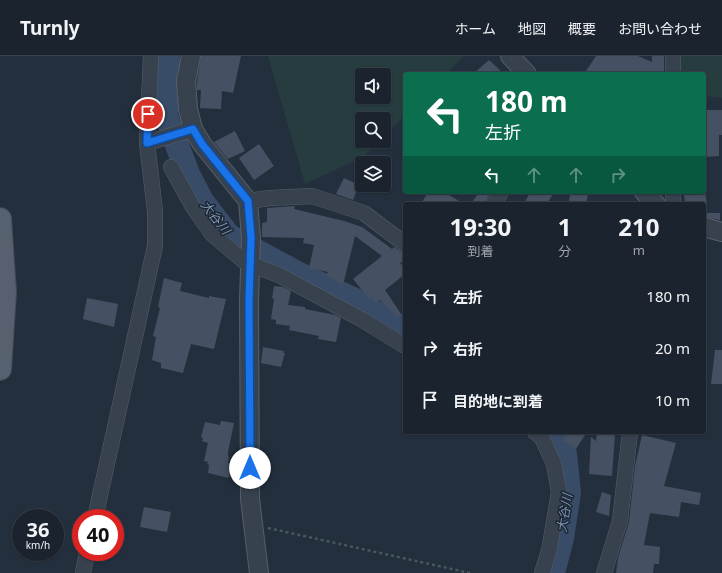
<!DOCTYPE html>
<html lang="ja">
<head>
<meta charset="utf-8">
<style>
  :root { --surface:#1b232e; --page:#282f3a; --text:#f1f3f6; --muted:#a0a4aa; --line:#39404a }
  body { margin:0; font-family:"Noto Sans","Noto Sans JP",sans-serif; background:var(--page); color:var(--text); height:100vh; display:flex; flex-direction:column; font-size:15px; white-space:nowrap }
  * { box-sizing:border-box; margin:0 }
  p { font-size:13px; color:var(--muted) }
  .icon { flex:none; width:22px; height:22px; fill:none; stroke:currentColor; stroke-width:2; stroke-linecap:round; stroke-linejoin:round }
  .map { position:relative; flex:1; overflow:hidden }
  .sheet { position:absolute; left:403px; top:146px; width:303px; height:232px; display:flex; flex-direction:column; background:var(--surface); border-radius:4px; box-shadow:0 1px 3px #0004,0 0 0 1px var(--line) }
  .sheet>* { flex:none }
  .banner { position:absolute; left:403px; top:16px; width:303px; height:122px; border-radius:4px; box-shadow:0 1px 3px #0004,0 0 0 1px var(--line); background:#0b6e4f; color:#fff; overflow:hidden }
  .controls { position:absolute; left:355px; top:12px; display:grid; gap:8px }
  .controls a { display:grid; place-items:center; width:36px; height:36px; border-radius:4px; background:var(--surface); box-shadow:0 1px 3px #0004,0 0 0 1px var(--line); font-size:20px }
  .speed { position:absolute; left:12px; top:453px; display:flex; gap:8px; font-size:20px; font-weight:700; text-align:center }
  .speed>* { display:grid; place-content:center; width:52px; height:52px; border-radius:50%; background:var(--surface); box-shadow:0 1px 3px #0004,0 0 0 1px var(--line); line-height:1 }
  .speed small { font-size:10px; font-weight:400 }
  .speed .limit { border:6px solid #d22; background:#fff; color:#111 }
  .pin { position:absolute; display:grid; place-items:center; width:34px; height:34px; color:#fff; margin:-17px; border:2px solid #fff; border-radius:50%; box-shadow:0 1px 4px #0007 }
  .me { position:absolute; width:44px; margin:-22px; rotate:0deg; stroke-linejoin:round; filter:drop-shadow(0 0 3px #0008) }
  .turn { display:flex; align-items:center; gap:14px; height:84px; padding:0 16px; font-size:18px }
  .turn .icon { width:52px; height:52px; stroke-width:2.5 }
  .turn b { display:block; font-size:28px; line-height:34px }
  .lanes { display:flex; align-items:center; height:38px; padding:0 16px; background:#0003; justify-content:center; gap:20px; direction:ltr }
  .lanes .off { opacity:.35 }
  .eta { display:flex; justify-content:space-evenly; align-items:center; height:68px; text-align:center }
  .eta b { font-size:24px; font-weight:700; line-height:28px }
  ul { padding:0; list-style:none }
  li { display:flex; align-items:center; gap:12px; height:52px; padding:0 16px }
  li div { flex:1 }
  li b { display:block; font-size:15px }
  li em { font-style:normal }
  header { display:flex; align-items:center; gap:24px; box-sizing:border-box; height:56px; padding:0 20px; background:var(--surface); border-bottom:1px solid var(--line) }
  header strong { font-size:19px }
  nav { display:flex; gap:22px; margin-inline-start:auto; font-size:14px }
  .map>svg:first-child { display:block }
  .green { fill:#263c3f; fill-rule:evenodd }
  .lines { fill:none; stroke-linecap:round; stroke-linejoin:round }
  .river { stroke:#394c67; stroke-width:24 }
  .building { fill:#455162 }
  .minor-casing { stroke:#565f6c; stroke-width:16 }
  .tertiary-casing { stroke:#565f6c; stroke-width:20 }
  .primary-casing { stroke:#414a57; stroke-width:24 }
  .path { stroke:#44595c; stroke-width:2.5; stroke-dasharray:3 3; stroke-linecap:butt }
  .minor { stroke:#38414e; stroke-width:15 }
  .tertiary { stroke:#38414e; stroke-width:18 }
  .primary { stroke:#56606e; stroke-width:22 }
  .route-casing { stroke:#114b97; stroke-width:10 }
  .route { stroke:#1a73e8; stroke-width:7 }
  .labels { text-anchor:middle; dominant-baseline:central; stroke-width:3; stroke-linejoin:round; paint-order:stroke }
  .water-label { font-size:13px; font-style:italic; fill:#7c92b1; stroke:#1d2633 }
</style>
</head>
<body>
<header>
<strong>Turnly</strong>
<nav><a>ホーム</a><a>地図</a><a>概要</a><a>お問い合わせ</a></nav>
</header>
<div class="map">
<svg width="722" height="517" viewBox="0 0 722 517">
  <rect width="100%" height="100%" fill="#242f3e"/>
  <path class="green" d="M 268,0 L 464,0 L 446,18 L 405,18 L 405,59 L 384,80 L 384,63 L 362,63 L 362,85 L 379,85 L 363,101 L 305,128 ZM 362,19 L 384,19 L 384,41 L 362,41 Z
    M 679,0 L 722,0 L 722,42 L 704,40 L 704,18 L 680,18 Z"/>
  <g class="lines">
    <path class="river" d="M 168,0 L 166,60 L 188,118 L 202,145 L 229,180 L 299,218 L 355,244 L 405,274
      M 552,376 L 565,398 L 569,437 L 562,482 L 553,517"/>
  </g>
  <path class="building" d="M 201,0 L 241,0 L 233,37 L 222,35 L 221,53 L 200,52 L 201,34 L 197,34 L 197,26 Z
    M 596,0 L 638,0 L 652,6 L 652,0 L 664,0 L 664,18 L 584,18 Z
    M 489,4 L 504,18 L 473,18 Z
    M 704,54 L 722,54 L 722,79 L 719,79 L 719,100 L 704,101 Z
    M 235,75 L 245,95 L 228,103 L 214,86 Z
    M 259,88 L 274,110 L 254,124 L 239,102 Z
    M 344,122 L 359,129 L 353,144 L 336,138 Z
    M 428,136 L 444,136 L 464,148 L 421,148 Z
    M 479,136 L 490,136 L 484,148 L 471,148 Z
    M 530,136 L 554,136 L 547,148 L 524,148 Z
    M 571,136 L 582,136 L 588,138 L 586,148 L 568,148 Z
    M 683,136 L 705,136 L 707,148 L 686,148 Z
    M 295,150 L 294,153 L 344,165 L 362,171 L 392,193 L 394,191 L 400,195 L 405,197 L 405,204 L 400,207 L 405,213 L 405,218 L 385,234 L 401,258 L 397,261 L 380,244 L 375,247 L 371,241 L 369,243 L 353,223 L 382,200 L 355,180 L 343,229 L 326,219 L 328,216 L 309,212 L 314,189 L 303,187 L 304,182 L 262,181 L 262,167 L 267,166 L 267,152 Z
    M 704,157 L 720,157 L 720,164 L 704,161 Z
    M 164,222 L 182,227 L 180,235 L 209,242 L 209,240 L 226,243 L 214,293 L 191,288 L 183,317 L 161,312 L 161,307 L 152,304 L 156,281 L 153,280 L 160,252 L 158,251 Z
    M 274,230 L 283,231 L 291,235 L 288,249 L 305,251 L 305,253 L 335,259 L 341,262 L 336,286 L 318,283 L 319,280 L 289,274 L 290,270 L 276,268 L 276,264 L 271,263 L 274,243 L 272,242 Z
    M 87,242 L 118,248 L 114,271 L 83,263 Z
    M 263,291 L 284,295 L 283,297 L 285,297 L 281,311 L 261,307 Z
    M 715,294 L 722,294 L 722,328 L 711,328 Z
    M 221,365 L 234,367 L 228,396 L 228,400 L 229,401 L 228,407 L 232,408 L 229,422 L 208,417 L 209,409 L 207,408 L 208,406 L 204,405 L 208,387 L 202,385 L 203,382 L 201,381 L 205,366 L 220,369 Z
    M 568,376 L 587,376 L 576,393 L 563,384 Z
    M 597,377 L 615,378 L 612,420 L 589,418 L 591,381 L 596,385 Z
    M 642,379 L 676,387 L 664,430 L 701,437 L 699,449 L 681,446 L 679,461 L 650,457 L 644,489 L 660,491 L 659,508 L 654,508 L 653,517 L 616,517 L 618,502 L 629,466 L 635,410 Z
    M 602,436 L 611,439 L 609,460 L 596,456 Z
    M 144,451 L 171,456 L 167,476 L 140,471 Z"/>
  <g class="lines">
    <g class="minor-casing">
      <path id="minor" d="M 673,0 L 673,18
        M 147,87 L 151,0
        M 171,111 L 193,151 L 212,178 L 245,206 L 279,219 L 361,263 L 405,290
        M 248,145 L 270,142 L 312,140 L 364,157 L 405,188
        M 493,148 L 501,136
        M 673,148 L 673,136
        M 535,376 L 542,382 L 554,408 L 559,436 L 549,495 L 542,517
        M 95,462 L 155,190 L 155,155 L 147,87 L 193,73
        M 83,517 L 87,496
        M 604,517 L 620,465 L 630,376"/>
    </g>
    <g class="tertiary-casing">
      <path id="tertiary" d="M 191,0 L 186,25 L 188,53 L 193,73 L 202,88 L 248,145 L 251,182 L 249,245 L 250,443 L 259,517
        M 510,0 L 527,18
        M 644,136 L 656,148
        M 704,171 L 722,176"/>
    </g>
    <g class="primary-casing">
      <path id="primary" d="M 0,163 L 5,236 L 0,313"/>
    </g>
    <path class="path" d="M 268,472 L 470,517"/>
    <use href="#minor" class="minor"/>
    <use href="#tertiary" class="tertiary"/>
    <use href="#primary" class="primary"/>
  </g>
  <g class="lines">
    <g class="route-casing">
      <path id="route" d="M 148,58 L 147,87 L 193,73 L 202,88 L 248,145 L 251,182 L 249,245 L 250,412"/>
    </g>
    <use href="#route" class="route"/>
  </g>
  <g class="labels">
    <g class="water-label">
      <text transform="translate(216 161) rotate(52)">大谷川</text>
      <text transform="translate(564 457) rotate(-81)">大谷川</text>
    </g>
  </g>
</svg>
<div class="controls">
<a><svg class="icon" aria-label="sound" viewBox="0 0 24 24"><path d="M4 9h4l5-4v14l-5-4H4zM17 9q2 3 0 6"/></svg></a>
<a><svg class="icon" aria-label="search" viewBox="0 0 24 24"><circle cx="10" cy="10" r="6"/><path d="M15 15l6 6"/></svg></a>
<a><svg class="icon" aria-label="layers" viewBox="0 0 24 24"><path d="M12 4l9 5-9 5-9-5zM3 14l9 5 9-5"/></svg></a>
</div>
<div class="speed"><div>36<small>km/h</small></div><div class="limit">40</div></div>
<div class="pin" style="left:148px;top:58px;background:#d93025"><svg class="icon" aria-label="arrive" viewBox="0 0 24 24"><path d="M6 21V4h12l-3 4 3 4H6"/></svg></div>
<svg class="me" style="left:250px;top:412px" viewBox="-20 -20 40 40"><circle r="19" fill="#fff"/><path d="M0-13L10 11 0 6-10 11z" fill="#1a73e8"/></svg>
<div class="banner">
<div class="turn"><svg class="icon" aria-label="left" viewBox="0 0 24 24"><path d="M17 20v-9H6M10 6l-5 5 5 5"/></svg><div><b>180 m</b>左折</div></div>
<div class="lanes"><svg class="icon" aria-label="left" viewBox="0 0 24 24"><path d="M17 20v-9H6M10 6l-5 5 5 5"/></svg><svg class="icon off" aria-label="ahead" viewBox="0 0 24 24"><path d="M12 20V5M6 11l6-6 6 6"/></svg><svg class="icon off" aria-label="ahead" viewBox="0 0 24 24"><path d="M12 20V5M6 11l6-6 6 6"/></svg><svg class="icon off" aria-label="right" viewBox="0 0 24 24"><path d="M7 20v-9h11M14 6l5 5-5 5"/></svg></div>
</div>
<section class="sheet">
<div class="eta">
<div><b>19:30</b><p>到着</p></div>
<div><b>1</b><p>分</p></div>
<div><b>210</b><p>m</p></div>
</div>
<ul>
<li><svg class="icon" aria-label="left" viewBox="0 0 24 24"><path d="M17 20v-9H6M10 6l-5 5 5 5"/></svg><div><b>左折</b></div><em>180 m</em></li>
<li><svg class="icon" aria-label="right" viewBox="0 0 24 24"><path d="M7 20v-9h11M14 6l5 5-5 5"/></svg><div><b>右折</b></div><em>20 m</em></li>
<li><svg class="icon" aria-label="arrive" viewBox="0 0 24 24"><path d="M6 21V4h12l-3 4 3 4H6"/></svg><div><b>目的地に到着</b></div><em>10 m</em></li>
</ul>
</section>
</div>
</body>
</html>
